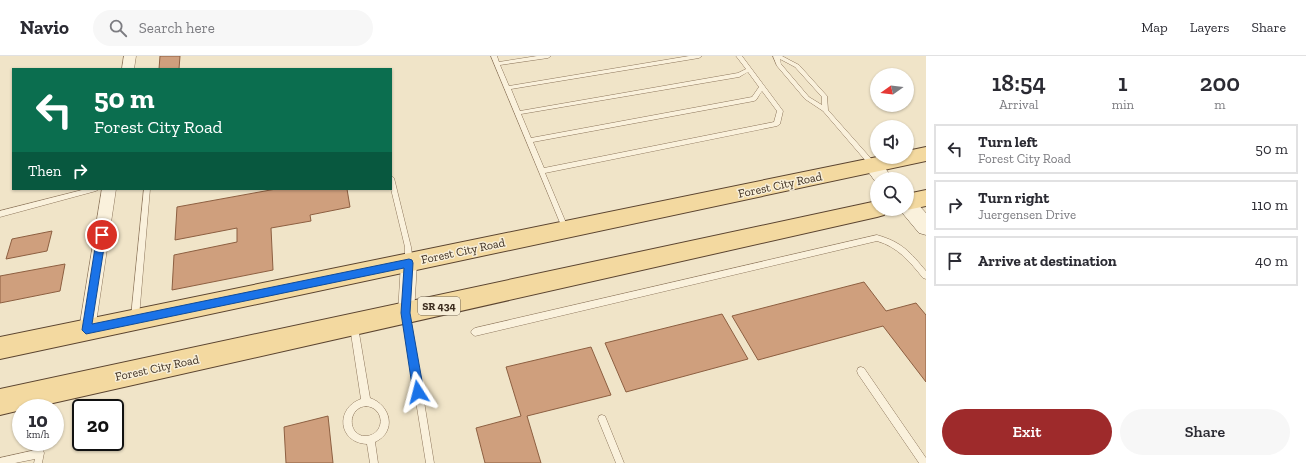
<!DOCTYPE html>
<html lang="en">
<head>
<meta charset="utf-8">
<style>
  :root { --surface:#fff; --page:#f7f7f7; --text:#2b2b33; --muted:#7c7c81; --line:#e1e1e2; --accent:#9e2a2b }
  body { margin:0; font-family:"Zilla Slab",serif; background:var(--page); color:var(--text); height:100vh; display:flex; flex-direction:column; font-size:15px; white-space:nowrap }
  * { box-sizing:border-box; margin:0 }
  p { font-size:13px; color:var(--muted) }
  .icon { flex:none; width:22px; height:22px; fill:none; stroke:currentColor; stroke-width:2; stroke-linecap:round; stroke-linejoin:round }
  .map { position:relative; flex:1; overflow:hidden }
  .drawer { display:flex; flex-direction:column; background:var(--surface); width:380px }
  .drawer>* { flex:none }
  .banner { position:absolute; left:12px; top:12px; width:380px; height:122px; border-radius:0px; box-shadow:0 1px 3px #0004; background:#0b6e4f; color:#fff; overflow:hidden }
  .needle { width:26px; rotate:256deg }
  .fabs { position:absolute; left:870px; top:12px; display:grid; gap:8px }
  .fabs a { display:grid; place-items:center; width:44px; height:44px; border-radius:50%; background:var(--surface); box-shadow:0 1px 3px #0004; font-size:20px }
  .speed { position:absolute; left:12px; top:343px; display:flex; gap:8px; font-size:20px; font-weight:700; text-align:center }
  .speed>* { display:grid; place-content:center; width:52px; height:52px; border-radius:50%; background:var(--surface); box-shadow:0 1px 3px #0004; line-height:1 }
  .speed small { font-size:10px; font-weight:400 }
  .speed .limit { border:2px solid #111; border-radius:6px; background:#fff; color:#111 }
  .pin { position:absolute; display:grid; place-items:center; width:34px; height:34px; color:#fff; margin:-17px; border:2px solid #fff; border-radius:50%; box-shadow:0 1px 4px #0007 }
  .me { position:absolute; width:44px; margin:-22px; rotate:351deg; stroke-linejoin:round; filter:drop-shadow(0 0 3px #0008) }
  .turn { display:flex; align-items:center; gap:14px; height:84px; padding:0 16px; font-size:18px }
  .turn .icon { width:52px; height:52px; stroke-width:2.5 }
  .turn b { display:block; font-size:28px; line-height:34px }
  .then { display:flex; align-items:center; height:38px; padding:0 16px; background:#0003; gap:8px; font-size:15px }
  .eta { display:flex; justify-content:space-evenly; align-items:center; height:68px; text-align:center }
  .eta b { font-size:24px; font-weight:600; line-height:28px }
  .primary-button { display:flex; gap:8px; margin-top:auto; padding:8px 16px }
  .primary-button a { flex:1; height:46px; border-radius:24px; background:var(--accent); color:#fff; font-size:16px; font-weight:600; line-height:46px; text-align:center }
  .primary-button a+a { background:var(--page); color:var(--text) }
  ul { padding:0; list-style:none }
  li { display:flex; align-items:center; gap:12px; height:50px; margin:0 8px 6px; padding:0 8px; border:2px solid var(--line); border-radius:0px }
  li div { flex:1 }
  li b { display:block; font-size:15px }
  li em { font-style:normal }
  header { display:flex; align-items:center; gap:24px; box-sizing:border-box; height:56px; padding:0 20px; background:var(--surface); border-bottom:1px solid var(--line) }
  header strong { font-size:19px }
  nav { display:flex; gap:22px; margin-inline-start:auto; font-size:14px }
  .search { width:280px; height:36px; background:var(--page); display:flex; align-items:center; gap:10px; box-sizing:border-box; padding:0 14px; border-radius:22px; color:var(--muted); font-size:15px }
  main { display:flex; flex:1; min-height:0 }
  .map>svg:first-child { display:block }
  .building { fill:#cf9f7d; stroke:#8d5f41 }
  .lines { fill:none; stroke-linecap:round; stroke-linejoin:round }
  .lane-casing { stroke:#8d765c; stroke-width:1 }
  .street-casing { stroke:#8d765c; stroke-width:1 }
  .secondary-casing { stroke:#6f573f; stroke-width:1 }
  .primary-casing { stroke:#5b4430; stroke-width:2 }
  .lane { fill:#faf1dc; fill-rule:evenodd }
  .street { fill:#faf1dc; fill-rule:evenodd }
  .secondary { fill:#faf1dc; fill-rule:evenodd }
  .primary { fill:#f3d9a0; fill-rule:evenodd }
  .route { fill:#1a73e8; stroke:#114b97 }
  .labels { text-anchor:middle; dominant-baseline:central; stroke-width:3; stroke-linejoin:round; paint-order:stroke }
  .shield { fill:#f7eed8; stroke:#756857; stroke-width:1 }
  .shield-label { font-size:11px; font-weight:bold; fill:#3d2e20 }
  .street-label { font-size:12px; fill:#3d2e20; stroke:#f7eed8 }
</style>
</head>
<body>
<header>
<strong>Navio</strong>
<div class="search"><svg class="icon" aria-label="search" viewBox="0 0 24 24"><circle cx="10" cy="10" r="6"/><path d="M15 15l6 6"/></svg>Search here</div>
<nav><a>Map</a><a>Layers</a><a>Share</a></nav>
</header>
<main>
<div class="map">
<svg width="926" height="407" viewBox="0 0 926 407">
  <rect width="100%" height="100%" fill="#f0e4c8"/>
  <path class="building" d="M 160,0 L 180,0 L 179,13 L 159,13 Z
    M 276,133 L 347,133 L 350,151 L 310,159 L 311,165 L 271,172 L 273,214 L 172,234 L 174,199 L 237,186 L 237,172 L 175,184 L 177,151 Z
    M 52,175 L 47,195 L 6,203 L 12,183 Z
    M 65,208 L 60,235 L 0,247 L 0,220 Z
    M 864,226 L 886,255 L 916,247 L 926,259 L 926,326 L 883,270 L 758,304 L 732,260 Z
    M 722,258 L 748,303 L 626,336 L 605,287 Z
    M 591,291 L 611,339 L 527,360 L 541,407 L 485,407 L 476,372 L 521,360 L 506,311 Z
    M 328,360 L 333,407 L 286,407 L 284,371 Z"/>
  <g class="lines">
    <g class="lane-casing">
      <path id="lane" d="M 491,0 L 497,0 L 499,6 L 537,0 L 551,0 L 548,2 L 500,9 L 509,30 L 689,0 L 702,0 L 699,2 L 511,33 L 520,55 L 738,17 L 746,13 L 736,0 L 742,0 L 783,55 L 780,68 L 777,70 L 545,117 L 569,174 L 568,176 L 564,176 L 563,174 ZM 748,16 L 759,31 L 752,41 L 531,82 L 521,58 L 739,21 ZM 762,35 L 777,55 L 774,66 L 544,112 L 533,86 L 754,45 L 756,44 Z
        M 773,0 L 782,0 L 799,9 L 827,40 L 828,54 L 875,107 L 876,109 L 875,111 L 871,111 L 823,55 L 805,43 L 777,10 ZM 780,3 L 795,11 L 822,41 L 822,49 L 809,41 L 781,8 Z
        M 391,120 L 394,122 L 411,191 L 413,206 L 411,208 L 407,208 L 405,206 L 405,191 L 391,133 Z
        M 86,133 L 99,133 L 96,135 L 0,161 L 0,155 Z
        M 144,133 L 150,133 L 139,261 L 138,263 L 135,264 L 132,263 L 131,261 Z
        M 877,179 C 902,186 910,196 926,215 L 926,223 L 923,222 C 910,206 898,191 877,185 L 475,280 L 472,278 L 471,276 L 472,274 L 475,272 Z
        M 406,256 L 409,257 L 410,259 L 434,407 L 426,407 L 402,259 L 403,257 Z
        M 354,268 L 357,269 L 358,271 L 370,342 C 391,349 397,376 375,386 L 378,407 L 370,407 L 367,388 C 338,387 335,352 361,343 L 350,271 L 351,269 ZM 366,350 C 386,352 385,379 366,380 C 348,381 346,352 366,350 Z
        M 861,311 L 864,312 L 926,402 L 926,407 L 919,407 L 858,318 L 857,315 L 858,312 Z
        M 602,359 L 605,360 L 624,407 L 616,407 L 598,363 L 599,360 Z
        M 40,393 L 43,394 L 44,397 L 42,407 L 34,407 L 35,403 L 15,407 L 0,407 L 0,402 Z"/>
    </g>
    <g class="street-casing">
      <path id="street" d="M 124,0 L 136,0 L 134,13 L 122,13 Z
        M 102,133 L 116,133 L 95,274 L 93,279 L 87,282 L 81,279 L 79,274 Z
        M 409,201 L 414,202 L 417,207 L 414,257 L 412,262 L 406,264 L 400,262 L 398,257 L 401,207 L 404,202 Z"/>
    </g>
    <g class="secondary-casing">
      <path id="secondary" d="M 873,103 L 880,105 L 893,123 L 877,123 L 877,128 L 864,110 L 866,105 Z
        M 907,141 L 914,144 L 926,157 L 926,179 L 919,177 L 899,153 L 907,153 Z"/>
    </g>
    <g class="primary-casing">
      <path id="primary" d="M 926,91 L 926,105 L 0,303 L 0,281 L 877,101 L 907,101 L 907,95 Z
        M 926,134 L 926,150 L 907,154 L 904,153 L 907,153 L 907,138 Z
        M 877,145 L 877,153 L 887,153 L 884,159 L 877,161 L 31,352 L 21,352 L 21,354 L 0,359 L 0,333 Z"/>
    </g>
    <use href="#lane" class="lane"/>
    <use href="#street" class="street"/>
    <use href="#secondary" class="secondary"/>
    <use href="#primary" class="primary"/>
  </g>
  <path class="route" d="M 102,175 L 106,179 L 92,268 L 409,203 L 412,204 L 413,207 L 410,257 L 424,336 L 422,339 L 418,341 L 415,339 L 413,336 L 401,257 L 404,212 L 86,278 L 82,274 L 97,179 Z"/>
  <g class="labels">
    <rect class="shield" x="418" y="241" width="42" height="18" rx="3"/>
    <g class="shield-label">
      <text x="439" y="250">SR 434</text>
    </g>
    <g class="street-label">
      <text transform="translate(780 129) rotate(-12)">Forest City Road</text>
      <text transform="translate(463 195) rotate(-12)">Forest City Road</text>
      <text transform="translate(157 312) rotate(-12)">Forest City Road</text>
    </g>
  </g>
</svg>
<div class="fabs">
<a><svg class="needle" viewBox="-14 -14 28 28"><path d="M0-13l5 13h-10z" fill="#e53935"/><path d="M0 13l5-13h-10z" fill="#7c7c81"/></svg></a>
<a><svg class="icon" aria-label="sound" viewBox="0 0 24 24"><path d="M4 9h4l5-4v14l-5-4H4zM17 9q2 3 0 6"/></svg></a>
<a><svg class="icon" aria-label="search" viewBox="0 0 24 24"><circle cx="10" cy="10" r="6"/><path d="M15 15l6 6"/></svg></a>
</div>
<div class="speed"><div>10<small>km/h</small></div><div class="limit">20</div></div>
<div class="pin" style="left:102px;top:179px;background:#d93025"><svg class="icon" aria-label="arrive" viewBox="0 0 24 24"><path d="M6 21V4h12l-3 4 3 4H6"/></svg></div>
<svg class="me" style="left:418px;top:336px" viewBox="-20 -20 40 40"><path d="M0-17L14 15 0 8-14 15z" fill="#1a73e8" stroke="#fff" stroke-width="4"/></svg>
<div class="banner">
<div class="turn"><svg class="icon" aria-label="left" viewBox="0 0 24 24"><path d="M17 20v-9H6M10 6l-5 5 5 5"/></svg><div><b>50 m</b>Forest City Road</div></div>
<div class="then">Then<svg class="icon" aria-label="right" viewBox="0 0 24 24"><path d="M7 20v-9h11M14 6l5 5-5 5"/></svg></div>
</div>
</div>
<section class="drawer">
<div class="eta">
<div><b>18:54</b><p>Arrival</p></div>
<div><b>1</b><p>min</p></div>
<div><b>200</b><p>m</p></div>
</div>
<ul>
<li><svg class="icon" aria-label="left" viewBox="0 0 24 24"><path d="M17 20v-9H6M10 6l-5 5 5 5"/></svg><div><b>Turn left</b><p>Forest City Road</p></div><em>50 m</em></li>
<li><svg class="icon" aria-label="right" viewBox="0 0 24 24"><path d="M7 20v-9h11M14 6l5 5-5 5"/></svg><div><b>Turn right</b><p>Juergensen Drive</p></div><em>110 m</em></li>
<li><svg class="icon" aria-label="arrive" viewBox="0 0 24 24"><path d="M6 21V4h12l-3 4 3 4H6"/></svg><div><b>Arrive at destination</b></div><em>40 m</em></li>
</ul>
<div class="primary-button"><a>Exit</a><a>Share</a></div>
</section>
</main>
</body>
</html>
